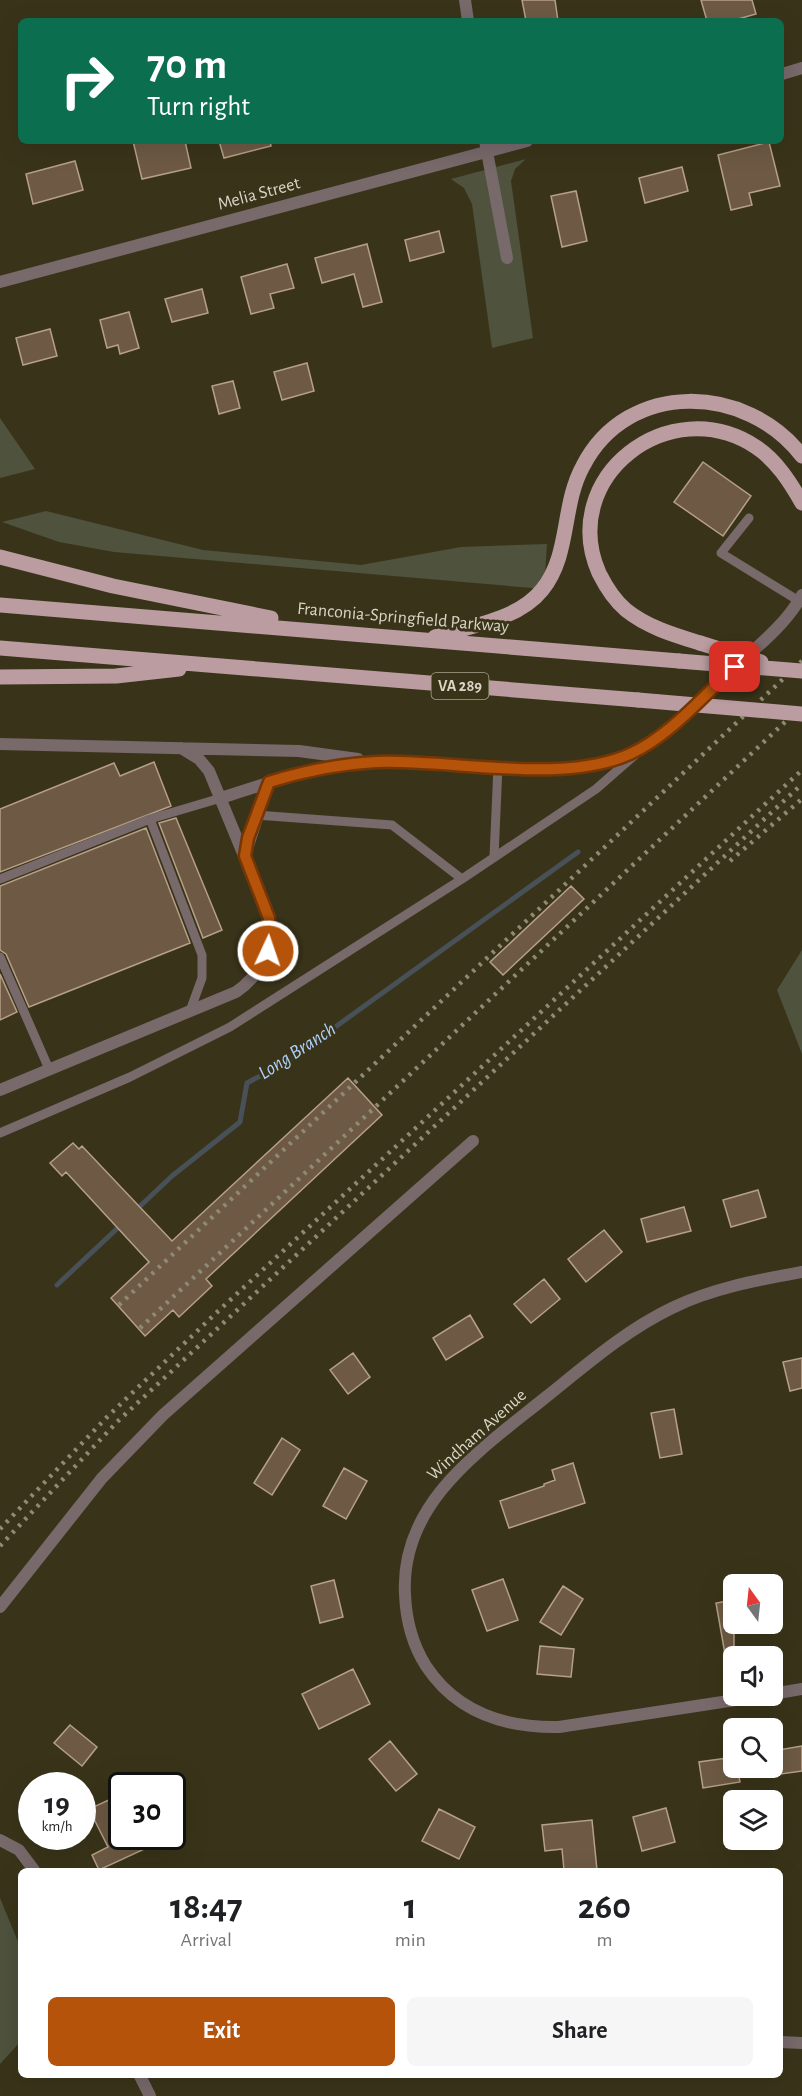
<!DOCTYPE html>
<html lang="en">
<head>
<meta charset="utf-8">
<style>
  :root { --surface:#fff; --page:#f6f6f6; --text:#202124; --muted:#757577; --accent:#b45309 }
  body { margin:0; font-family:"Alegreya Sans",sans-serif; background:var(--page); color:var(--text); height:100vh; display:flex; flex-direction:column; font-size:22px; white-space:nowrap }
  * { box-sizing:border-box; margin:0 }
  p { font-size:20px; color:var(--muted) }
  .icon { flex:none; width:33px; height:33px; fill:none; stroke:currentColor; stroke-width:2; stroke-linecap:round; stroke-linejoin:round }
  .map { position:relative; flex:1; overflow:hidden }
  .panel { position:absolute; left:18px; top:1868px; width:765px; height:210px; display:flex; flex-direction:column; background:var(--surface); border-radius:9px; box-shadow:0 6px 24px #0002 }
  .panel>* { flex:none }
  .hud { position:absolute; left:18px; top:18px; width:766px; height:126px; border-radius:9px; box-shadow:0 6px 24px #0002; background:#0b6e4f; color:#fff; overflow:hidden }
  .needle { width:39px; rotate:345deg }
  .tools { position:absolute; left:723px; top:1574px; display:grid; gap:12px }
  .tools a { display:grid; place-items:center; width:60px; height:60px; border-radius:9px; background:var(--surface); box-shadow:0 6px 24px #0002; font-size:30px }
  .speed { position:absolute; left:18px; top:1772px; display:flex; gap:12px; font-size:30px; font-weight:700; text-align:center }
  .speed>* { display:grid; place-content:center; width:78px; height:78px; border-radius:50%; background:var(--surface); box-shadow:0 6px 24px #0002; line-height:1 }
  .speed small { font-size:15px; font-weight:400 }
  .speed .limit { border:3px solid #111; border-radius:9px; background:#fff; color:#111 }
  .pin { position:absolute; display:grid; place-items:center; width:51px; height:51px; color:#fff; margin:-26px; border-radius:12px; box-shadow:0 3px 9px #0006 }
  .me { position:absolute; width:66px; margin:-33px; rotate:3deg; stroke-linejoin:round; filter:drop-shadow(0 0 4px #0008) }
  .turn { display:flex; align-items:center; gap:21px; height:126px; padding:0 30px; font-size:27px }
  .turn .icon { width:78px; height:78px; stroke-width:2.5 }
  .turn b { display:block; font-size:42px; line-height:51px }
  .eta { display:flex; justify-content:space-evenly; align-items:center; height:102px; text-align:center }
  .eta b { font-size:36px; font-weight:700; line-height:42px }
  .button { display:flex; gap:12px; margin-top:auto; padding:12px 30px }
  .button a { flex:1; height:69px; border-radius:9px; background:var(--accent); color:#fff; font-size:24px; font-weight:700; line-height:69px; text-align:center }
  .button a+a { background:var(--page); color:var(--text) }
  .map>svg:first-child { display:block }
  .green { fill:#4f523c }
  .lines { fill:none; stroke-linecap:round; stroke-linejoin:round }
  .stream { stroke:#485158; stroke-width:5 }
  .building { fill:#6e5a44; stroke:#b6a087; stroke-width:1.5 }
  .lane { stroke:#78696b; stroke-width:9 }
  .street { stroke:#78696b; stroke-width:12 }
  .primary { stroke:#bb9da1; stroke-width:15 }
  .rail { stroke:#8e8a75; stroke-width:4.5; stroke-dasharray:3 6; stroke-linecap:butt }
  .primary-bridge { stroke:#bb9da1; stroke-width:15 }
  .route-casing { stroke:#753606; stroke-width:15 }
  .route { stroke:#b45309; stroke-width:10 }
  .labels { text-anchor:middle; dominant-baseline:central; stroke-width:6; stroke-linejoin:round; paint-order:stroke }
  .shield { fill:#393419; stroke:#a8a591; stroke-width:1.5 }
  .shield-label { font-size:16px; font-weight:bold; fill:#d8d5c5 }
  .street-label { font-size:18px; fill:#d8d5c5; stroke:#393419 }
  .water-label { font-size:20px; font-style:italic; fill:#aed1fb; stroke:#393419 }
</style>
</head>
<body>
<div class="map">
<svg width="802" height="2096" viewBox="0 0 802 2096">
  <rect width="100%" height="100%" fill="#393419"/>
  <path class="green" d="M 526,159 L 515,169 L 511,181 L 533,338 L 492,348 L 472,204 L 464,188 L 451,179 Z
    M 0,418 L 35,469 L 0,478 Z
    M 46,511 L 203,550 L 361,565 L 461,547 L 547,544 L 544,589 L 114,552 L 59,542 L 2,522 Z
    M 802,950 L 802,1054 L 777,990 Z
    M 0,1898 L 21,1949 L 21,2041 L 0,2064 Z"/>
  <g class="lines">
    <path class="stream" d="M 136,1210 L 172,1176 L 240,1122 L 247,1083 L 288,1061 L 578,852
      M 57,1285 L 123,1223"/>
  </g>
  <path class="building" d="M 522,0 L 555,0 L 558,21 L 526,21 Z
    M 701,0 L 752,0 L 756,14 L 731,21 L 707,21 Z
    M 133,141 L 185,141 L 191,168 L 142,179 Z
    M 219,141 L 270,141 L 271,146 L 224,158 Z
    M 769,142 L 780,186 L 749,193 L 752,205 L 731,210 L 718,155 Z
    M 75,161 L 83,190 L 33,204 L 26,174 Z
    M 682,167 L 688,191 L 645,203 L 639,178 Z
    M 576,191 L 587,241 L 562,247 L 551,196 Z
    M 439,231 L 444,252 L 410,261 L 405,240 Z
    M 367,244 L 382,302 L 363,307 L 354,274 L 322,283 L 315,258 Z
    M 287,264 L 294,288 L 270,294 L 274,308 L 251,314 L 241,277 Z
    M 202,289 L 208,313 L 172,322 L 165,299 Z
    M 129,312 L 139,348 L 120,354 L 118,345 L 107,348 L 100,320 Z
    M 50,329 L 57,356 L 23,365 L 16,338 Z
    M 307,363 L 314,391 L 282,400 L 274,372 Z
    M 233,381 L 240,408 L 219,414 L 212,386 Z
    M 703,462 L 751,496 L 723,536 L 674,502 Z
    M 154,762 L 171,806 L 0,872 L 0,809 L 114,763 L 120,776 Z
    M 176,818 L 222,930 L 203,938 L 159,823 Z
    M 146,828 L 190,943 L 29,1007 L 6,954 L 0,950 L 0,886 Z
    M 571,886 L 584,899 L 503,975 L 490,962 Z
    M 0,974 L 17,1012 L 0,1020 Z
    M 348,1078 L 382,1115 L 206,1279 L 212,1286 L 179,1317 L 173,1310 L 145,1336 L 111,1298 L 149,1262 L 66,1172 L 62,1176 L 50,1163 L 73,1143 L 79,1149 L 82,1146 L 172,1241 Z
    M 758,1190 L 766,1217 L 731,1227 L 723,1200 Z
    M 684,1207 L 691,1231 L 647,1242 L 641,1219 Z
    M 604,1230 L 622,1252 L 586,1282 L 568,1259 Z
    M 544,1279 L 560,1299 L 531,1323 L 514,1304 Z
    M 470,1315 L 483,1337 L 446,1360 L 433,1338 Z
    M 353,1353 L 370,1377 L 348,1394 L 330,1370 Z
    M 802,1358 L 802,1388 L 790,1391 L 783,1362 Z
    M 674,1409 L 682,1454 L 660,1458 L 651,1413 Z
    M 282,1438 L 300,1450 L 272,1495 L 254,1483 Z
    M 573,1463 L 585,1503 L 509,1528 L 500,1501 L 544,1486 L 544,1484 L 555,1480 L 552,1470 Z
    M 344,1468 L 367,1481 L 346,1519 L 323,1506 Z
    M 503,1579 L 518,1620 L 487,1631 L 472,1590 Z
    M 334,1580 L 343,1617 L 320,1623 L 311,1586 Z
    M 563,1586 L 583,1599 L 561,1635 L 540,1622 Z
    M 734,1600 L 734,1659 L 726,1660 L 716,1603 Z
    M 540,1646 L 574,1649 L 571,1677 L 537,1674 Z
    M 353,1669 L 370,1704 L 319,1729 L 302,1694 Z
    M 70,1725 L 97,1747 L 82,1766 L 54,1743 Z
    M 390,1741 L 417,1774 L 396,1791 L 369,1759 Z
    M 802,1746 L 802,1771 L 781,1774 L 778,1750 Z
    M 734,1757 L 734,1767 L 737,1767 L 740,1782 L 703,1788 L 699,1762 Z
    M 122,1794 L 122,1836 L 146,1836 L 151,1846 L 99,1870 L 92,1855 L 108,1847 L 89,1809 Z
    M 666,1808 L 675,1842 L 642,1851 L 633,1817 Z
    M 439,1809 L 475,1827 L 459,1859 L 422,1841 Z
    M 592,1820 L 597,1870 L 564,1870 L 562,1849 L 545,1851 L 542,1825 Z"/>
  <g class="lines">
    <path class="lane" d="M 749,518 L 721,553 L 799,601
      M 256,815 L 392,825 L 462,879
      M 150,819 L 202,955 L 202,978 L 190,1011
      M 494,857 L 498,766
      M 0,879 L 150,819 L 221,798
      M 0,957 L 49,1069
      M 0,1133 L 130,1077 L 230,1027 L 462,879 L 596,789 L 635,755"/>
    <path class="street" d="M 465,0 L 468,21
      M 782,74 L 802,68
      M 485,141 L 507,258
      M 0,282 L 527,141
      M 0,744 L 299,751 L 358,759
      M 221,798 C 273,781 321,765 376,762 C 453,759 558,785 629,755 C 665,739 695,703 724,677 C 750,652 784,628 802,595
      M 245,855 L 269,782
      M 0,1090 L 236,992 C 264,973 276,942 266,909 L 209,771 L 199,759 L 181,748
      M 0,1607 L 102,1478 L 163,1415 L 473,1141
      M 772,1694 L 802,1689
      M 768,1695 L 559,1727 C 506,1728 457,1713 426,1666 C 412,1644 406,1620 405,1594 C 400,1502 483,1448 546,1397 C 586,1365 626,1330 672,1308 C 712,1288 758,1280 802,1272
      M 0,1840 L 19,1850 L 34,1870
      M 780,2042 L 802,2043
      M 139,2074 L 150,2096"/>
    <path class="primary" d="M 0,557 L 113,586 L 271,618
      M 0,605 L 679,661
      M 435,637 C 470,626 518,620 542,590 C 571,554 561,506 583,466 C 628,379 747,384 802,456
      M 700,643 C 674,635 647,627 626,610 C 614,600 606,587 599,573 C 557,477 670,390 756,447 C 776,460 790,482 802,503
      M 0,648 L 638,700
      M 0,677 L 116,676 L 179,669"/>
    <path class="rail" d="M 730,861 L 802,799
      M 119,1305 L 802,661
      M 140,1328 L 802,706
      M 0,1529 L 108,1416 L 214,1315 L 802,770
      M 0,1546 L 117,1422 L 802,784"/>
    <path class="primary-bridge" d="M 700,643 L 761,662
      M 679,661 L 802,671
      M 638,700 L 802,714"/>
  </g>
  <g class="lines">
    <g class="route-casing">
      <path id="route" d="M 268,951 L 269,918 L 245,856 L 248,838 L 269,782 C 304,771 339,764 376,762 C 452,759 561,785 630,754 C 670,736 703,696 735,667"/>
    </g>
    <use href="#route" class="route"/>
  </g>
  <g class="labels">
    <rect class="shield" x="431.5" y="673" width="57" height="26" rx="4.5"/>
    <g class="shield-label">
      <text x="460" y="686">VA 289</text>
    </g>
    <g class="street-label">
      <text transform="translate(259 194) rotate(-15)">Melia Street</text>
      <text transform="translate(403 618) rotate(5)">Franconia-Springfield Parkway</text>
      <text transform="translate(477 1435) rotate(-42)">Windham Avenue</text>
    </g>
    <g class="water-label">
      <text transform="translate(297 1051) rotate(-33)">Long Branch</text>
    </g>
  </g>
</svg>
<div class="tools">
<a><svg class="needle" viewBox="-14 -14 28 28"><path d="M0-13l5 13h-10z" fill="#e53935"/><path d="M0 13l5-13h-10z" fill="#757577"/></svg></a>
<a><svg class="icon" aria-label="sound" viewBox="0 0 24 24"><path d="M4 9h4l5-4v14l-5-4H4zM17 9q2 3 0 6"/></svg></a>
<a><svg class="icon" aria-label="search" viewBox="0 0 24 24"><circle cx="10" cy="10" r="6"/><path d="M15 15l6 6"/></svg></a>
<a><svg class="icon" aria-label="layers" viewBox="0 0 24 24"><path d="M12 4l9 5-9 5-9-5zM3 14l9 5 9-5"/></svg></a>
</div>
<div class="speed"><div>19<small>km/h</small></div><div class="limit">30</div></div>
<div class="pin" style="left:735px;top:667px;background:#d93025"><svg class="icon" aria-label="arrive" viewBox="0 0 24 24"><path d="M6 21V4h12l-3 4 3 4H6"/></svg></div>
<svg class="me" style="left:268px;top:951px" viewBox="-20 -20 40 40"><circle r="17" fill="#b45309" stroke="#fff" stroke-width="3"/><path d="M0-11L8 9 0 5-8 9z" fill="#fff"/></svg>
<div class="hud">
<div class="turn"><svg class="icon" aria-label="right" viewBox="0 0 24 24"><path d="M7 20v-9h11M14 6l5 5-5 5"/></svg><div><b>70 m</b>Turn right</div></div>
</div>
<section class="panel">
<div class="eta">
<div><b>18:47</b><p>Arrival</p></div>
<div><b>1</b><p>min</p></div>
<div><b>260</b><p>m</p></div>
</div>
<div class="button"><a>Exit</a><a>Share</a></div>
</section>
</div>
</body>
</html>
